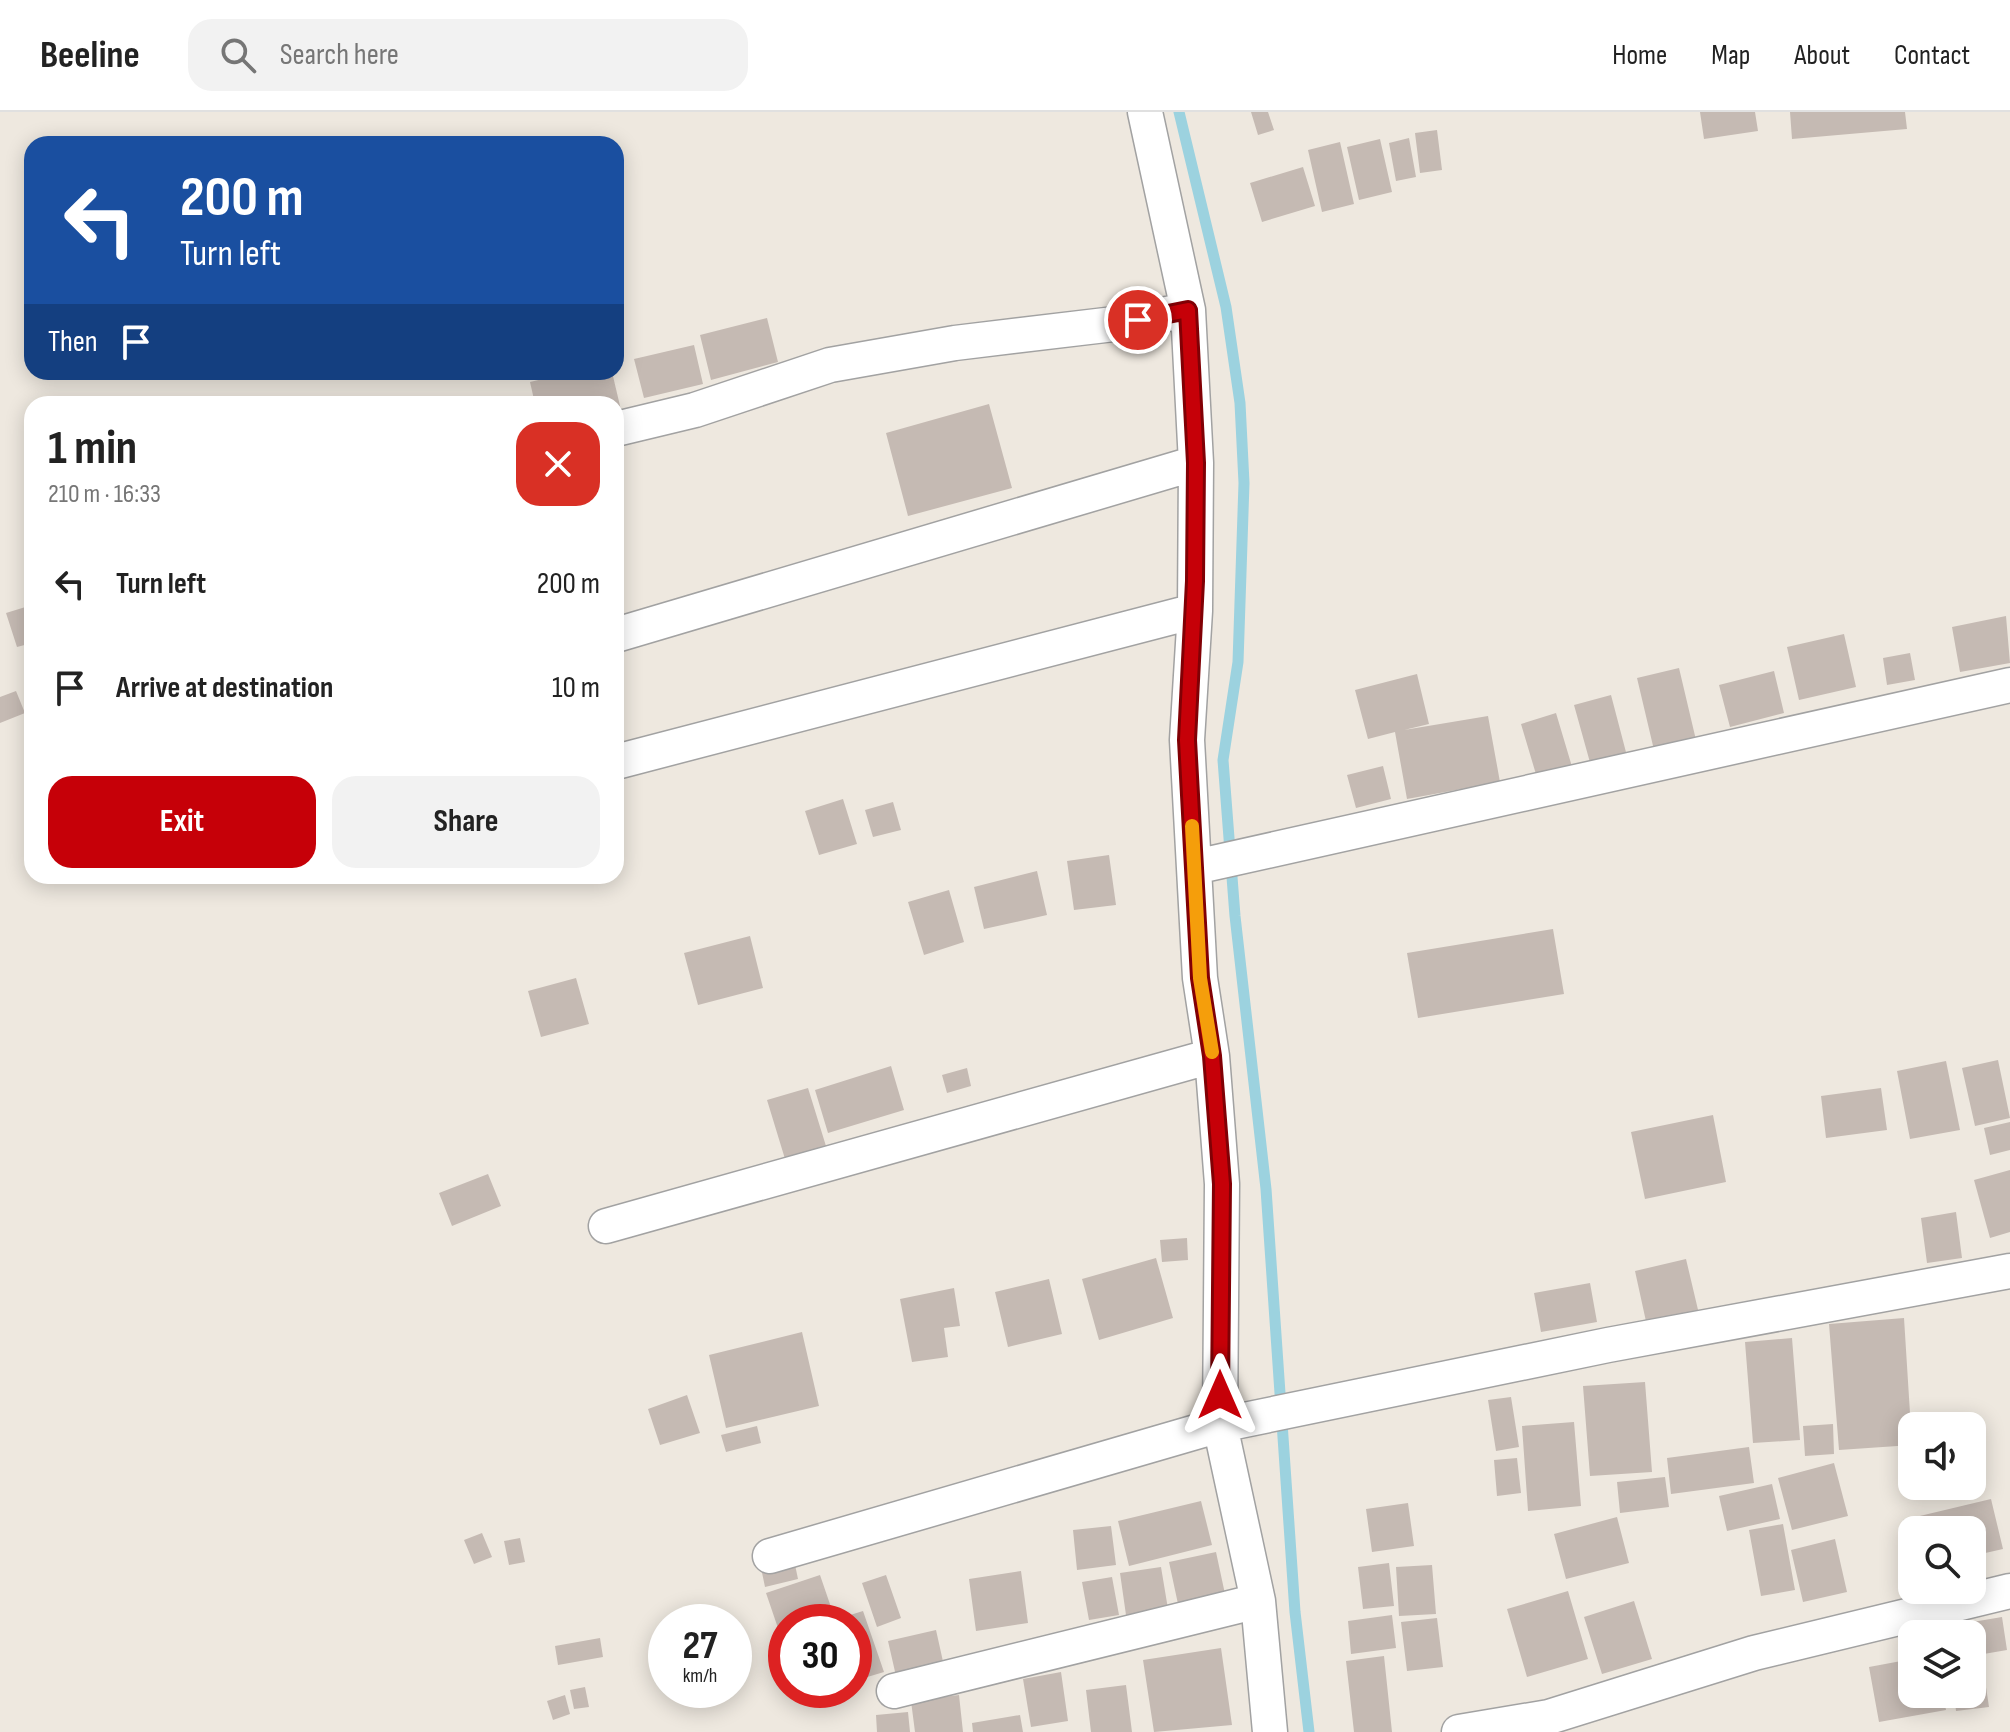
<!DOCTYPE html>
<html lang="en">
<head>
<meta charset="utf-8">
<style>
  :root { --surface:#fff; --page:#f2f2f2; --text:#222; --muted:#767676; --line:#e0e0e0; --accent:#c60008 }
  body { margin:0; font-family:"Sofia Sans Condensed",sans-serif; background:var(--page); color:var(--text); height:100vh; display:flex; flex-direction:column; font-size:30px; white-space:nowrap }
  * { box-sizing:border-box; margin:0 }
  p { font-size:26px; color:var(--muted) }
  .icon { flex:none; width:44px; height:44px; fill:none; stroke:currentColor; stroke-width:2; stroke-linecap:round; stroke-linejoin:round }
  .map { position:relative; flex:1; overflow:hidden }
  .panel { position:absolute; left:24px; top:284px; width:600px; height:488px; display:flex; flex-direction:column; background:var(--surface); border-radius:24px; box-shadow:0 4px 20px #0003 }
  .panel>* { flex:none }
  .guide { position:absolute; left:24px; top:24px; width:600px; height:244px; border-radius:24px; box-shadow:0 4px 20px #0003; background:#1a4fa0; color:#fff; overflow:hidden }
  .fabs { position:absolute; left:1898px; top:1300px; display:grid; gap:16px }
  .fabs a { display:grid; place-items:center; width:88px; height:88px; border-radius:16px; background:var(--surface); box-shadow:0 4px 20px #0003; font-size:40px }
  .speed { position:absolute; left:648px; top:1492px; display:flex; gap:16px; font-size:40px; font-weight:700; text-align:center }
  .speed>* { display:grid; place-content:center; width:104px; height:104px; border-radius:50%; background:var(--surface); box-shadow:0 4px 20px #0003; line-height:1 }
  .speed small { font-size:20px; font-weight:400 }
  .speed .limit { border:12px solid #d22; background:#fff; color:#111 }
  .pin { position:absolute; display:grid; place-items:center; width:68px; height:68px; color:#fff; margin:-34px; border:4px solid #fff; border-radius:50%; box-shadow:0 2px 8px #0007 }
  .me { position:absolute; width:88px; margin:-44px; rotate:0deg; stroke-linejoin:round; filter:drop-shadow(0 0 6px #0008) }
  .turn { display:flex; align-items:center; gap:28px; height:168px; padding:0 24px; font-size:36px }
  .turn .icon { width:104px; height:104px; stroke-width:2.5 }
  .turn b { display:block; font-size:56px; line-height:68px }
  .then { display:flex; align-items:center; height:76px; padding:0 24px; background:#0003; gap:16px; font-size:30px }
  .round { display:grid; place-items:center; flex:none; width:84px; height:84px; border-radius:24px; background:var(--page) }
  .summary { display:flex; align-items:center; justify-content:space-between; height:136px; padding:0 24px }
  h1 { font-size:48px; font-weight:700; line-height:60px }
  .button { display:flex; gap:16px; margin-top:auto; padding:16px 24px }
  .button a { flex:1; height:92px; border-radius:24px; background:var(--accent); color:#fff; font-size:32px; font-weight:700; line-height:92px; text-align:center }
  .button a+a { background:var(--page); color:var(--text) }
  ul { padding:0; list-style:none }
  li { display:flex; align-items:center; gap:24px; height:104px; padding:0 24px }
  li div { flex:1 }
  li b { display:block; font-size:30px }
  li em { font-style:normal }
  header { display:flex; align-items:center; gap:48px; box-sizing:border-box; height:112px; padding:0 40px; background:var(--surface); border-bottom:2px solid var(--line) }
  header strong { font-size:38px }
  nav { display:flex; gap:44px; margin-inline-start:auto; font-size:28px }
  .search { width:560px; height:72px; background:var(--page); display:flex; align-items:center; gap:20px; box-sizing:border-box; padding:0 28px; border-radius:24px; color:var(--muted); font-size:30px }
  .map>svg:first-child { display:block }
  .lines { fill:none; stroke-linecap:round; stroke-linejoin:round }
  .stream { stroke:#9cd2df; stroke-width:11 }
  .building { fill:#c5bab3 }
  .street-casing { stroke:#a2a2a2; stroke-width:37 }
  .street { stroke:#fff; stroke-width:34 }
  .route-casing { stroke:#810005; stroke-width:20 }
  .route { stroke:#c60008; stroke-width:14 }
  .slow { stroke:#f59e0b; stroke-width:14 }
</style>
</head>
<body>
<header>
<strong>Beeline</strong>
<div class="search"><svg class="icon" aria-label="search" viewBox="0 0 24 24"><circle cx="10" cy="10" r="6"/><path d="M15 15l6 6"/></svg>Search here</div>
<nav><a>Home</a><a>Map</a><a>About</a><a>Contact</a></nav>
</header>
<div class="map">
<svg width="2010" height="1620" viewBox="0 0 2010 1620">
  <rect width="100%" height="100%" fill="#eee8df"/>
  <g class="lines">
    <path class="stream" d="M 1179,0 L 1226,195 L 1240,291 L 1244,371 L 1238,550 L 1223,648 L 1235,804 L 1266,1077 L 1295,1500 L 1309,1620"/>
  </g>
  <path class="building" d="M 1251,0 L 1268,0 L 1274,18 L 1258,23 Z
    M 1700,0 L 1755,0 L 1758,19 L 1704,27 Z
    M 1790,0 L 1905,0 L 1907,17 L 1792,27 Z
    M 1437,18 L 1442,58 L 1420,61 L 1415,21 Z
    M 1409,26 L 1416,65 L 1396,69 L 1389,31 Z
    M 1380,27 L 1392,80 L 1359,88 L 1347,35 Z
    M 1340,30 L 1354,92 L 1322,100 L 1308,38 Z
    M 1303,55 L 1315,94 L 1262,110 L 1250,71 Z
    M 767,206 L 778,250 L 711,268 L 700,223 Z
    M 694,233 L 703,272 L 644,286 L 634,247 Z
    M 572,260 L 612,260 L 621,298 L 616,300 L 616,292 L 535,292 L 530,270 Z
    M 989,292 L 1012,376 L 908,404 L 886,321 Z
    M 32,493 L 32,531 L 17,535 L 6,501 Z
    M 2006,504 L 2010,551 L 1960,560 L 1952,515 Z
    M 1844,522 L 1856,575 L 1799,588 L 1787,535 Z
    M 1910,541 L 1915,568 L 1887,573 L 1883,546 Z
    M 1679,556 L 1696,628 L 1654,638 L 1637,566 Z
    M 1774,559 L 1784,601 L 1730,615 L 1719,573 Z
    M 1417,562 L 1429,612 L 1404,618 L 1488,604 L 1500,670 L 1407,687 L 1395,620 L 1368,627 L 1355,578 Z
    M 16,579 L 25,601 L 0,611 L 0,585 Z
    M 1611,583 L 1627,644 L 1591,654 L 1574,593 Z
    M 1556,601 L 1573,658 L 1538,669 L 1521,612 Z
    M 1383,654 L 1391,687 L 1356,696 L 1347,663 Z
    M 843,687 L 857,732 L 819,743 L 805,699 Z
    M 893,690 L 901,718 L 873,725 L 865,698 Z
    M 1109,743 L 1116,793 L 1074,798 L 1067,749 Z
    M 1037,759 L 1047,803 L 984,817 L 974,775 Z
    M 949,778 L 964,830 L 924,843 L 908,790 Z
    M 1553,817 L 1564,882 L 1418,906 L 1407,841 Z
    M 750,824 L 763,876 L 698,893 L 684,841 Z
    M 576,866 L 589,912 L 541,925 L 528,879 Z
    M 1998,948 L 2010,1006 L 1975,1014 L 1962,956 Z
    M 1946,949 L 1960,1018 L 1910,1027 L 1897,959 Z
    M 891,954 L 904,998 L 828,1021 L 815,978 Z
    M 967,956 L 971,974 L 947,981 L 942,963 Z
    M 808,976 L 830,1047 L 789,1060 L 767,988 Z
    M 1881,976 L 1887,1018 L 1826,1026 L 1821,984 Z
    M 1713,1003 L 1726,1070 L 1645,1087 L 1631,1020 Z
    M 2010,1010 L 2010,1038 L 1990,1043 L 1984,1016 Z
    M 2010,1058 L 2010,1120 L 1990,1126 L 1974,1068 Z
    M 488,1062 L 501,1094 L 452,1114 L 439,1081 Z
    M 1956,1100 L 1962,1146 L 1927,1151 L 1921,1106 Z
    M 1187,1126 L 1188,1148 L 1162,1150 L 1160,1128 Z
    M 1156,1146 L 1173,1206 L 1099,1228 L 1082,1167 Z
    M 1686,1147 L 1699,1202 L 1647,1214 L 1635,1159 Z
    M 1049,1167 L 1062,1222 L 1008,1235 L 995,1180 Z
    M 1590,1171 L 1597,1210 L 1541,1220 L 1534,1181 Z
    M 954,1176 L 960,1214 L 944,1216 L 948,1245 L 912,1250 L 900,1187 Z
    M 1904,1206 L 1912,1333 L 1839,1338 L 1829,1212 Z
    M 802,1220 L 819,1294 L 726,1316 L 709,1243 Z
    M 1792,1226 L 1800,1328 L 1753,1331 L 1745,1230 Z
    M 1645,1270 L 1652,1360 L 1590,1364 L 1583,1274 Z
    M 687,1283 L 700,1321 L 660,1333 L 648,1297 Z
    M 1511,1285 L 1519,1335 L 1496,1339 L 1488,1288 Z
    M 1574,1310 L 1581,1394 L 1528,1399 L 1522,1314 Z
    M 1833,1312 L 1834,1342 L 1805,1344 L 1803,1314 Z
    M 757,1314 L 761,1331 L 726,1340 L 721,1323 Z
    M 1749,1335 L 1754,1371 L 1671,1382 L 1667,1346 Z
    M 1517,1346 L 1521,1381 L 1497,1384 L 1494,1348 Z
    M 1834,1351 L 1848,1404 L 1792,1418 L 1778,1366 Z
    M 1665,1365 L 1669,1395 L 1620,1401 L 1617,1370 Z
    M 1772,1372 L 1780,1407 L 1727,1419 L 1719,1384 Z
    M 1991,1387 L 2003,1437 L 1972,1444 L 1972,1418 L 1912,1418 L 1911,1443 L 1903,1408 Z
    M 1201,1389 L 1212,1433 L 1129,1454 L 1118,1409 Z
    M 1408,1391 L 1414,1434 L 1372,1440 L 1366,1397 Z
    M 1617,1405 L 1629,1451 L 1566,1467 L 1554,1422 Z
    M 1783,1412 L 1795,1478 L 1761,1484 L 1749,1418 Z
    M 1111,1414 L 1116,1453 L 1077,1458 L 1073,1418 Z
    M 482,1421 L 492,1445 L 474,1452 L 464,1428 Z
    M 520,1426 L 525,1450 L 509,1453 L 504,1429 Z
    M 1835,1427 L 1847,1480 L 1803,1490 L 1791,1438 Z
    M 1216,1440 L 1225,1482 L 1178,1492 L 1169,1450 Z
    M 793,1443 L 798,1467 L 765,1475 L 760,1451 Z
    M 1389,1451 L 1394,1494 L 1363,1497 L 1358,1455 Z
    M 1432,1453 L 1436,1502 L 1399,1504 L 1396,1455 Z
    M 1161,1455 L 1168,1497 L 1126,1503 L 1120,1461 Z
    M 1021,1459 L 1028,1511 L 976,1519 L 969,1467 Z
    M 820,1463 L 833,1501 L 807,1510 L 786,1510 L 786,1517 L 779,1519 L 766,1481 Z
    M 886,1463 L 901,1506 L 877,1515 L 862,1471 Z
    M 1112,1465 L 1119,1503 L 1089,1508 L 1082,1470 Z
    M 1568,1479 L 1588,1547 L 1527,1565 L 1507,1497 Z
    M 1634,1489 L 1652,1547 L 1602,1562 L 1584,1505 Z
    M 863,1499 L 884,1560 L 854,1569 L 854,1510 L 831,1509 Z
    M 728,1502 L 730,1510 L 703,1510 L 703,1509 Z
    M 1392,1503 L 1396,1536 L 1351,1542 L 1348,1509 Z
    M 2002,1505 L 2007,1538 L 1972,1544 L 1972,1522 L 1944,1522 L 1943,1515 Z
    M 1437,1506 L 1443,1555 L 1407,1559 L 1401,1510 Z
    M 936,1518 L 944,1554 L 896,1564 L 888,1529 Z
    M 600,1526 L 603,1545 L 558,1553 L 555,1534 Z
    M 1221,1536 L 1232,1613 L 1154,1620 L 1143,1548 Z
    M 1384,1544 L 1392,1620 L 1354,1620 L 1346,1549 Z
    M 1912,1547 L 1912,1582 L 1943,1582 L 1946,1598 L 1879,1610 L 1869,1555 Z
    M 1983,1555 L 1989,1595 L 1956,1599 L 1954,1582 L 1972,1582 L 1972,1556 Z
    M 1061,1560 L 1068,1609 L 1031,1615 L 1023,1567 Z
    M 1126,1573 L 1132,1620 L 1091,1620 L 1086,1578 Z
    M 585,1575 L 589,1595 L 574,1597 L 570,1578 Z
    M 565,1583 L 570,1602 L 553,1608 L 547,1589 Z
    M 959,1583 L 963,1620 L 915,1620 L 911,1589 Z
    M 908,1600 L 910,1620 L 877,1620 L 876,1603 Z
    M 1020,1603 L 1023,1620 L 973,1620 L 972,1611 Z"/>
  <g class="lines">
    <g class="street-casing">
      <path id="street" d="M 1145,0 L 1188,198 L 1196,351 L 1195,499 L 1187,628 L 1200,866 L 1212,944 L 1222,1072 L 1220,1313 L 1258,1489 L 1270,1620
        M 616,317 L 695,298 L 830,253 L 955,231 L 1114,212 L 1188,198
        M 616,523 L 1196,351
        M 616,650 L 1195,499
        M 1195,755 L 2010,573
        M 606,1114 L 1212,944
        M 770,1444 L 1220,1313 L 1608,1233 L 2010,1159
        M 894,1579 L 1258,1489
        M 1459,1620 L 1549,1605 L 1754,1541 L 2010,1479"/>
    </g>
    <use href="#street" class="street"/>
  </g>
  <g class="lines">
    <g class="route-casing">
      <path id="route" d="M 1138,208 L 1188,198 L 1196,351 L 1195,469 L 1187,628 L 1200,866 L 1212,944 L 1222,1072 L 1220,1283"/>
    </g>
    <use href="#route" class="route"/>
    <path class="slow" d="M 1192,714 L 1200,866 L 1212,940"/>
  </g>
</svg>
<div class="fabs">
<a><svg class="icon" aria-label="sound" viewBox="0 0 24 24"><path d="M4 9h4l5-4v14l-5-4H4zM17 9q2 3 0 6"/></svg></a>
<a><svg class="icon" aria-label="search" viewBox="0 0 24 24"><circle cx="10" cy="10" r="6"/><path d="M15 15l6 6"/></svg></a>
<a><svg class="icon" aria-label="layers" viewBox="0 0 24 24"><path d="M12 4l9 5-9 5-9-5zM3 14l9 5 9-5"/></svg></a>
</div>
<div class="speed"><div>27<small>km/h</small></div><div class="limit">30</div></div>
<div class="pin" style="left:1138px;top:208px;background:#d93025"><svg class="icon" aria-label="arrive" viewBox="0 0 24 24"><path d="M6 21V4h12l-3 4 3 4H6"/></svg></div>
<svg class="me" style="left:1220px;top:1283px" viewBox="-20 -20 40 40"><path d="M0-17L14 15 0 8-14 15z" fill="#c60008" stroke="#fff" stroke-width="4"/></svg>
<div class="guide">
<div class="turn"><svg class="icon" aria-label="left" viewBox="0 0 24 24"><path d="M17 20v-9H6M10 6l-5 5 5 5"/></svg><div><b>200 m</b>Turn left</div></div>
<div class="then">Then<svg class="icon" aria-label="arrive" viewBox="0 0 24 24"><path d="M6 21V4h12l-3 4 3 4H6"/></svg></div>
</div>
<section class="panel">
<div class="summary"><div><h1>1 min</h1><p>210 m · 16:33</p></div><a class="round" style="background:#d93025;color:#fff"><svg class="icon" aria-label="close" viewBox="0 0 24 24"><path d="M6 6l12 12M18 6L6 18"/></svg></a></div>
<ul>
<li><svg class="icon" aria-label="left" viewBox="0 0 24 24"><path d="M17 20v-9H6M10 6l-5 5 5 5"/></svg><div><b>Turn left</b></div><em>200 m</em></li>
<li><svg class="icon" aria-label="arrive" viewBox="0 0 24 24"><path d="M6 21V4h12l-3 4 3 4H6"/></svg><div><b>Arrive at destination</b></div><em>10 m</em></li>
</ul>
<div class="button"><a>Exit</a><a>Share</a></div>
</section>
</div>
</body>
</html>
